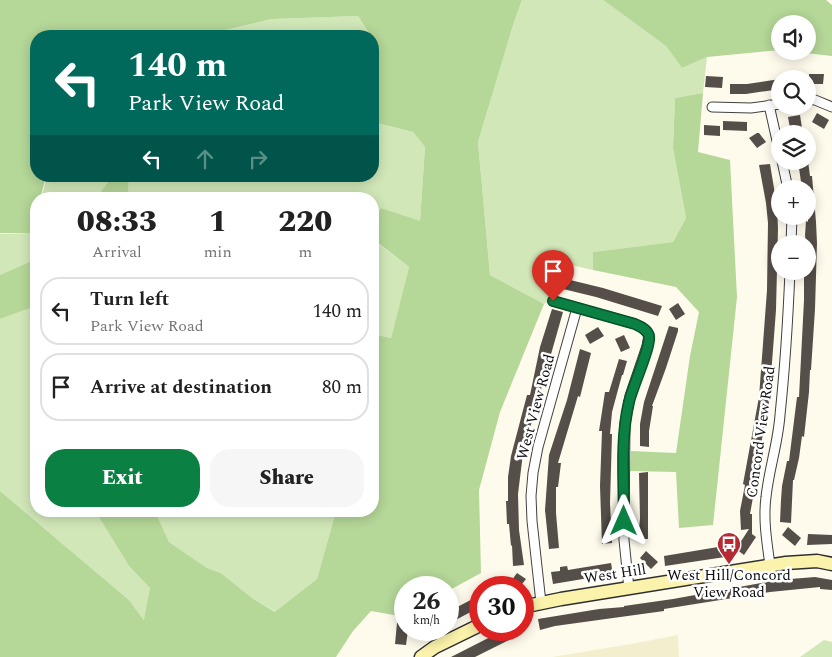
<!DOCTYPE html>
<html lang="en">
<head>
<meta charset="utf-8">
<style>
  :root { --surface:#fff; --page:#f6f6f6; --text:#222; --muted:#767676; --line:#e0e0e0; --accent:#0b8043 }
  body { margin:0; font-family:Spectral,serif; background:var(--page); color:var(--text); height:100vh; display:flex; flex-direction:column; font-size:19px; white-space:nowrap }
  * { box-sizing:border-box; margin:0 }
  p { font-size:16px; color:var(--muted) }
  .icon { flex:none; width:28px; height:28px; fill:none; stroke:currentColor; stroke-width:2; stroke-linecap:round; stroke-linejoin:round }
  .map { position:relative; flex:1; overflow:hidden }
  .side { position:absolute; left:30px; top:192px; width:349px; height:325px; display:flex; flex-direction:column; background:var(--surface); border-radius:20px; box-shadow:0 2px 12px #0003 }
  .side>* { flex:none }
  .banner { position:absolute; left:30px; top:30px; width:349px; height:152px; border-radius:20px; box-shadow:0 2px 12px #0003; background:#00695c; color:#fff; overflow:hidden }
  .fabs { position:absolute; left:771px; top:15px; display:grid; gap:10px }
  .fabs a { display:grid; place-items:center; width:45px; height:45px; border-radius:50%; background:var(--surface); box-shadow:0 2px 12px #0003; font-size:25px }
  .speed { position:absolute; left:394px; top:576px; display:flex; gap:10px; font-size:25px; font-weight:700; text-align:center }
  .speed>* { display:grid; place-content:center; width:65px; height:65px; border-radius:50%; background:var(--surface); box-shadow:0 2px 12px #0003; line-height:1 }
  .speed small { font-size:12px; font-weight:400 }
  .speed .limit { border:8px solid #d22; background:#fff; color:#111 }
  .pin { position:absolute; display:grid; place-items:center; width:42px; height:42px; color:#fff; margin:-51px -21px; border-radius:50% 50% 50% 0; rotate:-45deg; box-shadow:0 0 5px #0007 }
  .pin .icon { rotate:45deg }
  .me { position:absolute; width:55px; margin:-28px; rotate:0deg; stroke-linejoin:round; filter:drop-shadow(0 0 4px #0008) }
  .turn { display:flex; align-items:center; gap:18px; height:105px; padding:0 15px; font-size:22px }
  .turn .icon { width:65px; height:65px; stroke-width:2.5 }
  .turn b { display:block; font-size:35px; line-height:42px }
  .lanes { display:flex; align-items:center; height:48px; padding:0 15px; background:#0003; justify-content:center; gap:25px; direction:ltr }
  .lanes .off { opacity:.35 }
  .eta { display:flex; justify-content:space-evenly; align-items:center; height:85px; text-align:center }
  .eta b { font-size:30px; font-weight:800; line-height:35px }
  .cta { display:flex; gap:10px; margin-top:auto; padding:10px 15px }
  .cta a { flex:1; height:58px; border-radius:20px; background:var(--accent); color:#fff; font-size:20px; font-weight:800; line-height:58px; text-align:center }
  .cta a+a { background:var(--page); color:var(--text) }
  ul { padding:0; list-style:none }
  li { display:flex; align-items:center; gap:15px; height:68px; margin:0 10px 8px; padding:0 5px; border:2px solid var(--line); border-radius:20px }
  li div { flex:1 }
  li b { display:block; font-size:19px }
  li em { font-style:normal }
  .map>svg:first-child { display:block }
  .farmland { fill:#f3efce }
  .green { fill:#d1e7b8 }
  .forest { fill:#b5d798 }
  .building { fill:#554e49 }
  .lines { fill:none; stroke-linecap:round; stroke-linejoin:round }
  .street-casing { stroke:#404040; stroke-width:11 }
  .secondary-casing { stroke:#2f2f2f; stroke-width:15 }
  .street { stroke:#fff; stroke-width:9 }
  .secondary { stroke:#fbf2ab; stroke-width:12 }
  .route-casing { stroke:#07532c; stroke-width:12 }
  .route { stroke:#0b8043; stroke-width:9 }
  .labels { text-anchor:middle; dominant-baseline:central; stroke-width:5; stroke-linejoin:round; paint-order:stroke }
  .street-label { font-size:15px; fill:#0d0d0d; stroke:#fff }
  .poi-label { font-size:15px; fill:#0d0d0d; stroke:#fff }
</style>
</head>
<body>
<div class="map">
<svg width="832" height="657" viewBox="0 0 832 657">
  <rect width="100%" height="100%" fill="#fefbed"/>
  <path class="farmland" d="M 678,635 L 679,657 L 552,657 L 631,644 Z"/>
  <path class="green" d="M 522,0 L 603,0 L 666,46 L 682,68 L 707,57 L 703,93 L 675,98 L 673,148 L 686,218 L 673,242 L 593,252 L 593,270 L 562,263 C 558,275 556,299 544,304 L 490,275 L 478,142 L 514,22 Z
    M 358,16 L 371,36 L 200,36 L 272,19 Z
    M 373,122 L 413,132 L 425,147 L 420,222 L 381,208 L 373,220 L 372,199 L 161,199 L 159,194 L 137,199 L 128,199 L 129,176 L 372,176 Z
    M 47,176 L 125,176 L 108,182 L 95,199 L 41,199 Z
    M 36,214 L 36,259 L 0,275 L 0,234 L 31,233 Z
    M 372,239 L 409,267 L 391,338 L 373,334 Z
    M 36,306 L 36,511 L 95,511 L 129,566 L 150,588 L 145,621 L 129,600 L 0,491 L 0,319 Z
    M 155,511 L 336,511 L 317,579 L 276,612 L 252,598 L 221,573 L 207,568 L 169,542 Z
    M 824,640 L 832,642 L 832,657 L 800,657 Z"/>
  <path class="forest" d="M 0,0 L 522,0 L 514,22 L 478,142 L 490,275 L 544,304 L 500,412 L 479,490 L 481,573 L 448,591 L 448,588 L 405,588 L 405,617 L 371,611 L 353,631 L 336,657 L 0,657 L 0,491 L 129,600 L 144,620 L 150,588 L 129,566 L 95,511 L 155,511 L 169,542 L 207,568 L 221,573 L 252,598 L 275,612 L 317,579 L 336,511 L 372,511 L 373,334 L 391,338 L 409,267 L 373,239 L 373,220 L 381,208 L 420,221 L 425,147 L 413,132 L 373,122 L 373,55 L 378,49 L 372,36 L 371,36 L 358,16 L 272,19 L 200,36 L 36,36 L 36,176 L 46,176 L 40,199 L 36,199 L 36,212 L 31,233 L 0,233 Z
    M 603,0 L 826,0 L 832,5 L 832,56 L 788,51 L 808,51 L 808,24 L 780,24 L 780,50 L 707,57 L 682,68 L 666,46 Z
    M 703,93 L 698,152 L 730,160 L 737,297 L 713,525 L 679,528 L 676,472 L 630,471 L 631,451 L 676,453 L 690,356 L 699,312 L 676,287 L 593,270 L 593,252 L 673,242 L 686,218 L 673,148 L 675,98 Z
    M 125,176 L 129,176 L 128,199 L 95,199 L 108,182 Z
    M 36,259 L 36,306 L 0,319 L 0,275 Z"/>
  <path class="building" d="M 809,74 L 824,74 L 823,84 L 809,84 Z
    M 706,76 L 723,77 L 722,88 L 705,87 Z
    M 780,79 L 780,89 L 746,94 L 730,94 L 730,84 L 747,84 Z
    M 817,113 L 829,120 L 824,129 L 812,122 Z
    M 800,115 L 803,134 L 791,134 L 788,117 Z
    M 723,121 L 747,122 L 747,131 L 723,130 Z
    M 704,125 L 720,126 L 720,136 L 704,135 Z
    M 757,133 L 759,133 L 766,142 L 757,148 L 749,138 Z
    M 798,161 L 808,161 L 810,176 L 812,176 L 816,222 L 817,243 L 815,309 L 811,370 L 810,370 L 809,392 L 804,437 L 802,436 L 799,458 L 794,480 L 793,480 L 791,523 L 780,522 L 781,500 L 782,486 L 787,461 L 789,461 L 797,397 L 799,397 L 804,300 L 804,271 L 808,271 L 808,244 L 806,244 L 805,235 L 806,221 L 808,222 L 808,189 L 802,189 Z
    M 770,164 L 777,206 L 778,229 L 776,310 L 769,402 L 752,492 L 754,492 L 750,514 L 752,514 L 752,534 L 756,537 L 744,555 L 736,549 L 749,529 L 741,530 L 740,511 L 745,485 L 743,484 L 759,397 L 767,290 L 768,223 L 766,203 L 759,165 Z
    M 562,278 L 603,288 L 662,306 L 658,316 L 596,297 L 559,288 Z
    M 678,303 L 685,314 L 676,320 L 669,309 Z
    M 552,309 L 563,312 L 523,453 L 518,494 L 519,530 L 524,565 L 513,566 L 512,545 L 511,546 L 509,524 L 507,524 L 506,501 L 508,501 L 508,477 L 511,456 L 527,395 L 530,395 L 540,347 Z
    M 669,326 L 678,328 L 678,331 L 666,368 L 652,406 L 653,406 L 649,431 L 649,447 L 640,446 L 640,424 L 644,402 Z
    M 598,327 L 604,336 L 590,344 L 585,335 Z
    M 624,335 L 630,348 L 621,352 L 615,339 Z
    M 580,349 L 591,353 L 580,397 L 578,396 L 558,463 L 561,463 L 558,487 L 556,487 L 556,513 L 559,548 L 549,549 L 545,510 L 549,455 L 567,400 Z
    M 619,359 L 627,361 L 623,375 L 622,375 L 612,412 L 610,434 L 612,434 L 610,503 L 612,543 L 602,544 L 600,486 L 602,431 L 599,431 L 605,392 L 609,392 Z
    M 648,472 L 648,539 L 638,539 L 640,519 L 639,473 Z
    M 788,527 L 801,538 L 795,546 L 782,535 Z
    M 808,534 L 832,535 L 832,544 L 807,545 Z
    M 724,546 L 725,557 L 665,566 L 664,556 Z
    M 646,551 L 658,562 L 651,569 L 640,558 Z
    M 611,563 L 613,574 L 553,584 L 551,572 L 560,571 L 560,567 L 567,566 L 568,570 Z
    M 517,573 L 526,579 L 519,588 L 506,588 Z
    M 815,577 L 832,580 L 832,590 L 820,589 L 820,587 L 770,592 L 664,609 L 664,611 L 555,626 L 540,630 L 538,619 L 599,609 L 624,607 L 624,606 L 673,599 L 778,580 Z
    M 480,595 L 480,607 L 450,623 L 448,618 L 448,612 Z
    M 397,623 L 405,624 L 405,630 L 408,630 L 406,645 L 395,644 Z
    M 504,630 L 509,640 L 475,657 L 451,657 Z"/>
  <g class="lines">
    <g class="street-casing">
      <path id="street" d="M 808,99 L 815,100 L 832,107
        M 769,105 L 780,154
        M 712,107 L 751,108 L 780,104
        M 782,161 L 788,189
        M 791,244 L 792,216
        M 553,301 L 635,324 L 642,327 L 649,335 L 647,346 L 630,396 L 625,424 L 624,540 L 629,589
        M 770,565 C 767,543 763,520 766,497 C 769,469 778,443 780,415 C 785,367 788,319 790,271
        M 541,603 L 532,521 L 531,496 L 533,473 L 538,447 L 577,308"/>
    </g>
    <g class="secondary-casing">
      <path id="secondary" d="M 522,607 L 561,599 L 786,563 L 817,561 L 832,564
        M 421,657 L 435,647 L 480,625"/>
    </g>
    <use href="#street" class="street"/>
    <use href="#secondary" class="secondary"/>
  </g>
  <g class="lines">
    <g class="route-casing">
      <path id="route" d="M 553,301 L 635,324 C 641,327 647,329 649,336 C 651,347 632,388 629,402 C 620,439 624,483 624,521"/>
    </g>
    <use href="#route" class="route"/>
  </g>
  <defs>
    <g id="bus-pin" transform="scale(1.25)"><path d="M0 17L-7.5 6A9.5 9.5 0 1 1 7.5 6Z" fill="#b62b33" stroke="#fff"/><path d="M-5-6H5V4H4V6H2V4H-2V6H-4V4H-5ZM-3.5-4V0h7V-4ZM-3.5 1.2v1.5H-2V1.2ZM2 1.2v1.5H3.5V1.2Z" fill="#fff"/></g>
  </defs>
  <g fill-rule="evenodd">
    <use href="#bus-pin" x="729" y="544"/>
  </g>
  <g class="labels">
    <g class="street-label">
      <text transform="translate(536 407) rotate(-75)">West View Road</text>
      <text transform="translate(761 432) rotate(-82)">Concord View Road</text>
      <text transform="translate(615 574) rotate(-9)">West Hill</text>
    </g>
    <g class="poi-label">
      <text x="729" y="575">West Hill/Concord<tspan x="729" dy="17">View Road</tspan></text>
    </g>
  </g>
</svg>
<div class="fabs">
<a><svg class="icon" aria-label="sound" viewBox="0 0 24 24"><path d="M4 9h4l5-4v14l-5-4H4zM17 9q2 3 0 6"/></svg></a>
<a><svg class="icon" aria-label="search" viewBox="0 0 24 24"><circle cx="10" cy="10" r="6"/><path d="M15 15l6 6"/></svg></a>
<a><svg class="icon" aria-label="layers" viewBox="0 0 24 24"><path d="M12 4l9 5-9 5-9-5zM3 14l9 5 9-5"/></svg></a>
<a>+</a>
<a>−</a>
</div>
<div class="speed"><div>26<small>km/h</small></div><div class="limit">30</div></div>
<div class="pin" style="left:553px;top:301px;background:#d93025"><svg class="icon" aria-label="arrive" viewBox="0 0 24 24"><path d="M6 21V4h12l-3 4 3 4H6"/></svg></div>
<svg class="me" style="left:624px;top:521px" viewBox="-20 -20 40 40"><path d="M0-17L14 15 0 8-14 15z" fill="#0b8043" stroke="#fff" stroke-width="4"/></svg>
<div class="banner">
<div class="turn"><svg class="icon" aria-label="left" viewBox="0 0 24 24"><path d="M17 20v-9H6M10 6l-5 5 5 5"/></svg><div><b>140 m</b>Park View Road</div></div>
<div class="lanes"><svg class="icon" aria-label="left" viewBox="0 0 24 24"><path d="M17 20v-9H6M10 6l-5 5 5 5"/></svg><svg class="icon off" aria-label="ahead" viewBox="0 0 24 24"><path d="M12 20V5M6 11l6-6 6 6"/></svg><svg class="icon off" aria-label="right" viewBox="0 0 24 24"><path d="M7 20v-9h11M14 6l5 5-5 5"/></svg></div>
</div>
<section class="side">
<div class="eta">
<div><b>08:33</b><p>Arrival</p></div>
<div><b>1</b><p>min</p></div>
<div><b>220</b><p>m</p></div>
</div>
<ul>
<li><svg class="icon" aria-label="left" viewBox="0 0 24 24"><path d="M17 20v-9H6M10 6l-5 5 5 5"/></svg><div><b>Turn left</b><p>Park View Road</p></div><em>140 m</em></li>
<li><svg class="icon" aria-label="arrive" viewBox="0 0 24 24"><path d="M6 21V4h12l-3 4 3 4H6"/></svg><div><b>Arrive at destination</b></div><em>80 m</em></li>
</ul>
<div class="cta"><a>Exit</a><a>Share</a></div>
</section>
</div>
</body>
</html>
